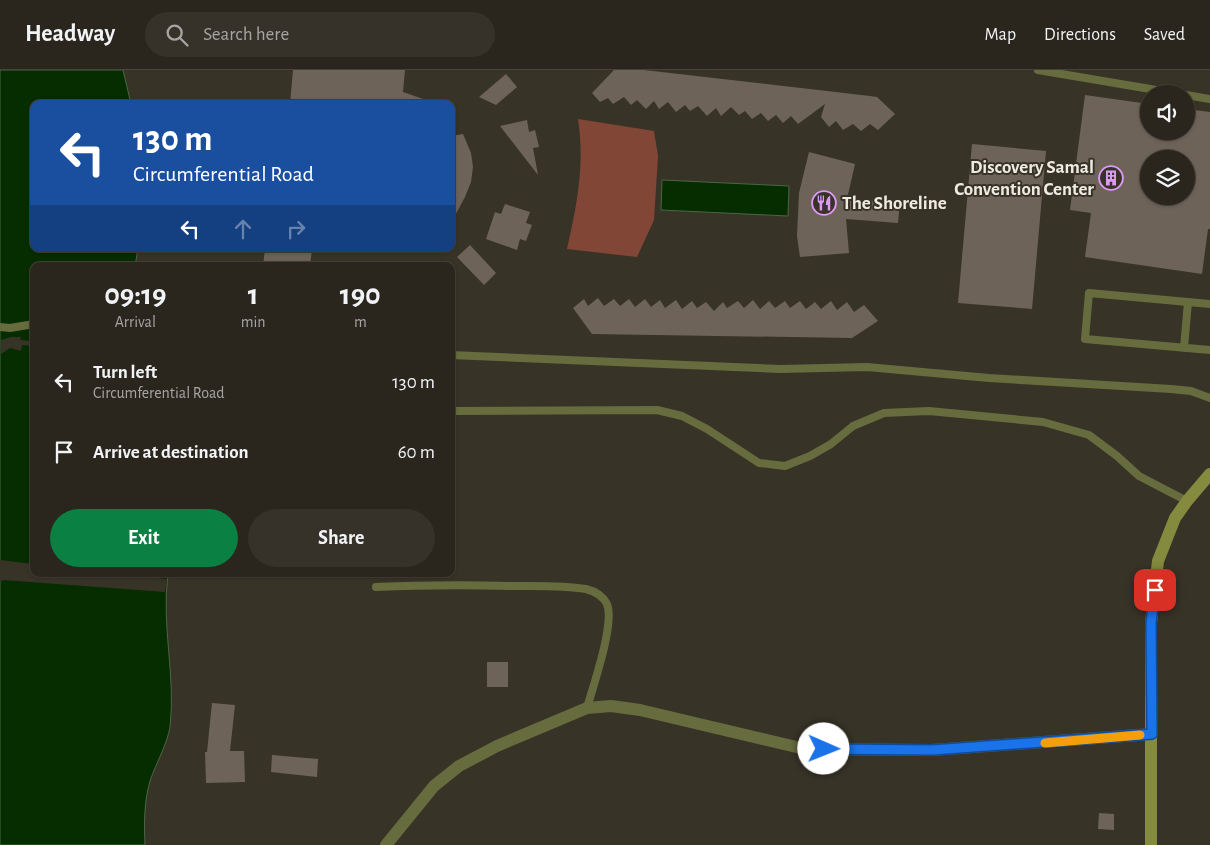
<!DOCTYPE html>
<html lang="en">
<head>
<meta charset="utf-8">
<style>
  :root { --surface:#2a261d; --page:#36322a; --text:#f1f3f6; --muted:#a5a5a4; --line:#46433b; --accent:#0b8043 }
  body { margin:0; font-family:"Alegreya Sans",sans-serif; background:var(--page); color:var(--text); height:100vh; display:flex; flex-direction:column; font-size:19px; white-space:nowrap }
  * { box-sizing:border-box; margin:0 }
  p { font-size:16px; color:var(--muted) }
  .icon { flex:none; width:28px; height:28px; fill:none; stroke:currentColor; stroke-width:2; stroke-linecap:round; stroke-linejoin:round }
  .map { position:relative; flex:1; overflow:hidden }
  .drawer { position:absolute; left:30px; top:192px; width:425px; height:315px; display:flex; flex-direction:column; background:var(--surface); border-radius:10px; box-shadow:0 1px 4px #0004,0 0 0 1px var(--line) }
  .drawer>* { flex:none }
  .hud { position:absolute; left:30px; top:30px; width:425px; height:152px; border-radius:10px; box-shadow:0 1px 4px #0004,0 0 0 1px var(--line); background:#1a4fa0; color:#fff; overflow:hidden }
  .buttons { position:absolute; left:1140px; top:15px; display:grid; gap:10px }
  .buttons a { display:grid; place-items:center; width:55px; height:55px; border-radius:50%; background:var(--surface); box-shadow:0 1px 4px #0004,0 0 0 1px var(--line); font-size:25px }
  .pin { position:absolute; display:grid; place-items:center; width:42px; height:42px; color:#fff; margin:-21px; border-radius:10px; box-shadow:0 2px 8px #0006 }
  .me { position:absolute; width:55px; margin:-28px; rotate:91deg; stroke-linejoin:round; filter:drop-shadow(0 0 4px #0008) }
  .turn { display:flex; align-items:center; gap:18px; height:105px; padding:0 20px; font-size:22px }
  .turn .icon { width:65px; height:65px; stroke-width:2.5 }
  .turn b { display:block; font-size:35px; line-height:42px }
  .lanes { display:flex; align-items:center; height:48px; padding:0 20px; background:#0003; justify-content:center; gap:25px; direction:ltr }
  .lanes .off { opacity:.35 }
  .eta { display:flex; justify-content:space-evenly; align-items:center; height:85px; text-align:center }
  .eta b { font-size:30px; font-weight:600; line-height:35px }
  .action { display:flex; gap:10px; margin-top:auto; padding:10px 20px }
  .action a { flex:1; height:58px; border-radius:30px; background:var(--accent); color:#fff; font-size:20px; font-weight:600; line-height:58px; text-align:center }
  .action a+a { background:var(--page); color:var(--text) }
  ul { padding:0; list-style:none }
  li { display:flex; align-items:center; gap:15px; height:70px; padding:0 20px }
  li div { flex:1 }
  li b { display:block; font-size:19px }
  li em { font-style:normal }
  header { display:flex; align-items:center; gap:30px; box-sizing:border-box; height:70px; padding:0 25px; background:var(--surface); border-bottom:1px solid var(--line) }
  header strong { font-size:24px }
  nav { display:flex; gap:28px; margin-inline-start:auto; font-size:18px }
  .search { width:350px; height:45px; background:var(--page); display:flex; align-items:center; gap:12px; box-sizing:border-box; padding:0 18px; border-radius:28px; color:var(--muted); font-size:19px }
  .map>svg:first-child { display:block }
  .green { fill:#824637 }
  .water { fill:#052d00; stroke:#4b6644 }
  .pier { fill:#383327 }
  .building { fill:#6e6359; fill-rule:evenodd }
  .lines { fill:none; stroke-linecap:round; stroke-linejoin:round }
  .service { stroke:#676c3e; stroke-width:8 }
  .minor { stroke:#676c3e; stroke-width:12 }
  .secondary { stroke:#848b3f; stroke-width:12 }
  .route-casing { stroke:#114b97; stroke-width:12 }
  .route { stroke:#1a73e8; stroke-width:9 }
  .slow { stroke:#f59e0b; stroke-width:9 }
  .labels { text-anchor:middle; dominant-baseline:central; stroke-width:4; stroke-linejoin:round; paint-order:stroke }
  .poi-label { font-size:19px; font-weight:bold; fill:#eeebe3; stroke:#383327; text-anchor:end }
</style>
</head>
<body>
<header>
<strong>Headway</strong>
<div class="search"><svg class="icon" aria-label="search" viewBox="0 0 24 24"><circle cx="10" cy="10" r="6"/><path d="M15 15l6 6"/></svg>Search here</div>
<nav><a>Map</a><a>Directions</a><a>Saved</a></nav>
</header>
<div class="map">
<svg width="1210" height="775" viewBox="0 0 1210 775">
  <rect width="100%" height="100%" fill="#383327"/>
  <path class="green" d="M 578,49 L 654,61 L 658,86 L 654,150 L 637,187 L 567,179 C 577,135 585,94 578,49 Z"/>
  <path class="water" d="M 0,0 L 123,0 L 131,34 L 34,34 L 34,179 L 138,179 L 135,196 L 34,196 L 34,504 L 168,504 C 161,555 176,606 170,657 C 167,675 156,693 150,711 C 144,732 144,753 145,775 L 0,775 Z
    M 662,110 L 789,116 L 788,146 L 661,140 Z"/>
  <path class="pier" d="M 11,267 L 21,267 L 20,270 L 34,271 L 34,276 L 22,275 L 21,281 L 10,278 L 1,284 L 1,270 Z
    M 0,490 L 34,494 L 34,504 L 123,504 L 167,509 L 165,522 L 3,510 L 0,513 Z"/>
  <path class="building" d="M 293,0 L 405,0 L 403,22 L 429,31 L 429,34 L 290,34 Z
    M 614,0 L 644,0 L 870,26 L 877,27 L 895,44 L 878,60 L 870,54 L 861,61 L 853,54 L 843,60 L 836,51 L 829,57 L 821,47 L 825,34 L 798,54 L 791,46 L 783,53 L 776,45 L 768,51 L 761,43 L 752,49 L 745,41 L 739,45 L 731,37 L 721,46 L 716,38 L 707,46 L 698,36 L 690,41 L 685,35 L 676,42 L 668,32 L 659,39 L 654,31 L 646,39 L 637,30 L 631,35 L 624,27 L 613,34 L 608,28 L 600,32 L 592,23 Z
    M 506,4 L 517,17 L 496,35 L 479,27 Z
    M 1085,25 L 1149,34 L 1149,61 L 1186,61 L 1186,39 L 1210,42 L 1210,159 L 1208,159 L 1202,204 L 1085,187 L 1091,143 L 1070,140 ZM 1149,89 L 1186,89 L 1186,126 L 1149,126 Z
    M 527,50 L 529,62 L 535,60 L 539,77 L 533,78 L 538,105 L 500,56 Z
    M 463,64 L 471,83 L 473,97 L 471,112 L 465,127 L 451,153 L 451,66 Z
    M 972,74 L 1046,81 L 1032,239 L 958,233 Z
    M 809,82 L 855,94 L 847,129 L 900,132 L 898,153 L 846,149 L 849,183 L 800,187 L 797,166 L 799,123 Z
    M 505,134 L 530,142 L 526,153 L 532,155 L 526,171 L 520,169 L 517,180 L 486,169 L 495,142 L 501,144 Z
    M 470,175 L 496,203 L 484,215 L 457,187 Z
    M 265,179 L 312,179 L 310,196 L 263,196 Z
    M 598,228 L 604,236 L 614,229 L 620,236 L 629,229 L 635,237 L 645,229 L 651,237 L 660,230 L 665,238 L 676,230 L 682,239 L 692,231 L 697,238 L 706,232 L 714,241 L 723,232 L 727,238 L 738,231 L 744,238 L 753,230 L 760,239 L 769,231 L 775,238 L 785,231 L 790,238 L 800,231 L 806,239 L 815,232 L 821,239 L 831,231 L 837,240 L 847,232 L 854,242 L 864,235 L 878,251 L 852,268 L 592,264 L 573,238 L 584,229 L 588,236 Z
    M 487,592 L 508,592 L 508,617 L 487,617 Z
    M 212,633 L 235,635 L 230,681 L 244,681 L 245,712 L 206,713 L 205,682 L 207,682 Z
    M 272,685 L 318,689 L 317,707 L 271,702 Z
    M 1099,743 L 1114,744 L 1114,760 L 1098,759 Z"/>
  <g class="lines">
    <path class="service" d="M 1038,0 L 1180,24
      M 1186,25 L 1210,29
      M 1210,234 L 1089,223 L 1085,269 L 1210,280
      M 0,257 L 10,258 L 34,254
      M 1184,278 L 1188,232
      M 451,285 L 780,299 L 867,297 L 989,308 L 1171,319 L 1191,321 L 1210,328
      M 451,341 L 657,340 L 682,346 L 707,359 L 759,393 L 785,396 L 810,386 L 831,374 L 853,356 L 884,343 L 929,341 L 1043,352 L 1089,365 L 1117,386 L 1139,406 L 1187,431
      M 376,517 C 422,515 468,515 513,516 C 537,516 562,515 586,519 C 594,521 603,526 607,534 C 615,554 593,616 587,638"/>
    <path class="minor" d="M 386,775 L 434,716 L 459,696 L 497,676 L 587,638 L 611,636 L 640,640 L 805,679 L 932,680 L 1152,664"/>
    <path class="secondary" d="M 1151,775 L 1151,553 L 1158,491 L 1175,448 L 1187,431 L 1210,404"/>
  </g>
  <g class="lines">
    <g class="route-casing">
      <path id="route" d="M 824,679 L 932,680 L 1152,664 L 1151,553 L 1155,520"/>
    </g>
    <use href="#route" class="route"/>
    <path class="slow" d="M 1045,673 L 1140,665"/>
  </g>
  <defs>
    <g id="building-ring" transform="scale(1.25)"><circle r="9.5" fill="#383327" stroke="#da9af6" stroke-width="1.5"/><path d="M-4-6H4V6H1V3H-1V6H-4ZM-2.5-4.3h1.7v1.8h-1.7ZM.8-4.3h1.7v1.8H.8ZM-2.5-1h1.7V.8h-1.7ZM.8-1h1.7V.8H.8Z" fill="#da9af6"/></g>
    <g id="restaurant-ring" transform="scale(1.25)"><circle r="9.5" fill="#383327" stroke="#da9af6" stroke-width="1.5"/><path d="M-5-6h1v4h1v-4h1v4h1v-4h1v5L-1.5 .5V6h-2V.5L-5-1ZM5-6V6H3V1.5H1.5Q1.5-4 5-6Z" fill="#da9af6"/></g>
  </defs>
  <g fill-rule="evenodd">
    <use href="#building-ring" x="1111" y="108"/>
    <use href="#restaurant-ring" x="824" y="133"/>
  </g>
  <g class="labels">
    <g class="poi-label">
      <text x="1094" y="97">Discovery Samal<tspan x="1094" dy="22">Convention Center</tspan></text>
      <text x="842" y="133" text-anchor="start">The Shoreline</text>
    </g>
  </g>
</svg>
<div class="buttons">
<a><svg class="icon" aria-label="sound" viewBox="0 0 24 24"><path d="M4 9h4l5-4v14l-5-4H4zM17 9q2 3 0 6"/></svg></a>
<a><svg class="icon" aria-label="layers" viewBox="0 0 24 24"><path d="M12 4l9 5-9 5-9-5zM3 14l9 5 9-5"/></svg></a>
</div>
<div class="pin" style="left:1155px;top:520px;background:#d93025"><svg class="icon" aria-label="arrive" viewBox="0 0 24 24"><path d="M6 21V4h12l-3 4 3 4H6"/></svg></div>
<svg class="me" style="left:824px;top:679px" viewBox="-20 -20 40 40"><circle r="19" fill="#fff"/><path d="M0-13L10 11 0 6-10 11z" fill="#1a73e8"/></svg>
<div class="hud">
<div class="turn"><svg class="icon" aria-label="left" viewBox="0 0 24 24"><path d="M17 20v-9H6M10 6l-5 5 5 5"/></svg><div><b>130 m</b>Circumferential Road</div></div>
<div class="lanes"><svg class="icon" aria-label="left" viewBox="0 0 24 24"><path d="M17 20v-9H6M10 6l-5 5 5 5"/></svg><svg class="icon off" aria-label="ahead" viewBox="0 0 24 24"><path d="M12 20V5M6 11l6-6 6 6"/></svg><svg class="icon off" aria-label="right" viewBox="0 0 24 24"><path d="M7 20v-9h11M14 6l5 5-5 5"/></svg></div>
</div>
<section class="drawer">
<div class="eta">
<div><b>09:19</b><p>Arrival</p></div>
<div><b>1</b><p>min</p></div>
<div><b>190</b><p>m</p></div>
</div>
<ul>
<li><svg class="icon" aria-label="left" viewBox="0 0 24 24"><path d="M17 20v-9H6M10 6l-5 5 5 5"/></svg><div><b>Turn left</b><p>Circumferential Road</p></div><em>130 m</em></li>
<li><svg class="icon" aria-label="arrive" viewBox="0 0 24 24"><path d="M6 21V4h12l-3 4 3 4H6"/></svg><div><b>Arrive at destination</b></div><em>60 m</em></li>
</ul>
<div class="action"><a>Exit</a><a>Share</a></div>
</section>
</div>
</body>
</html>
